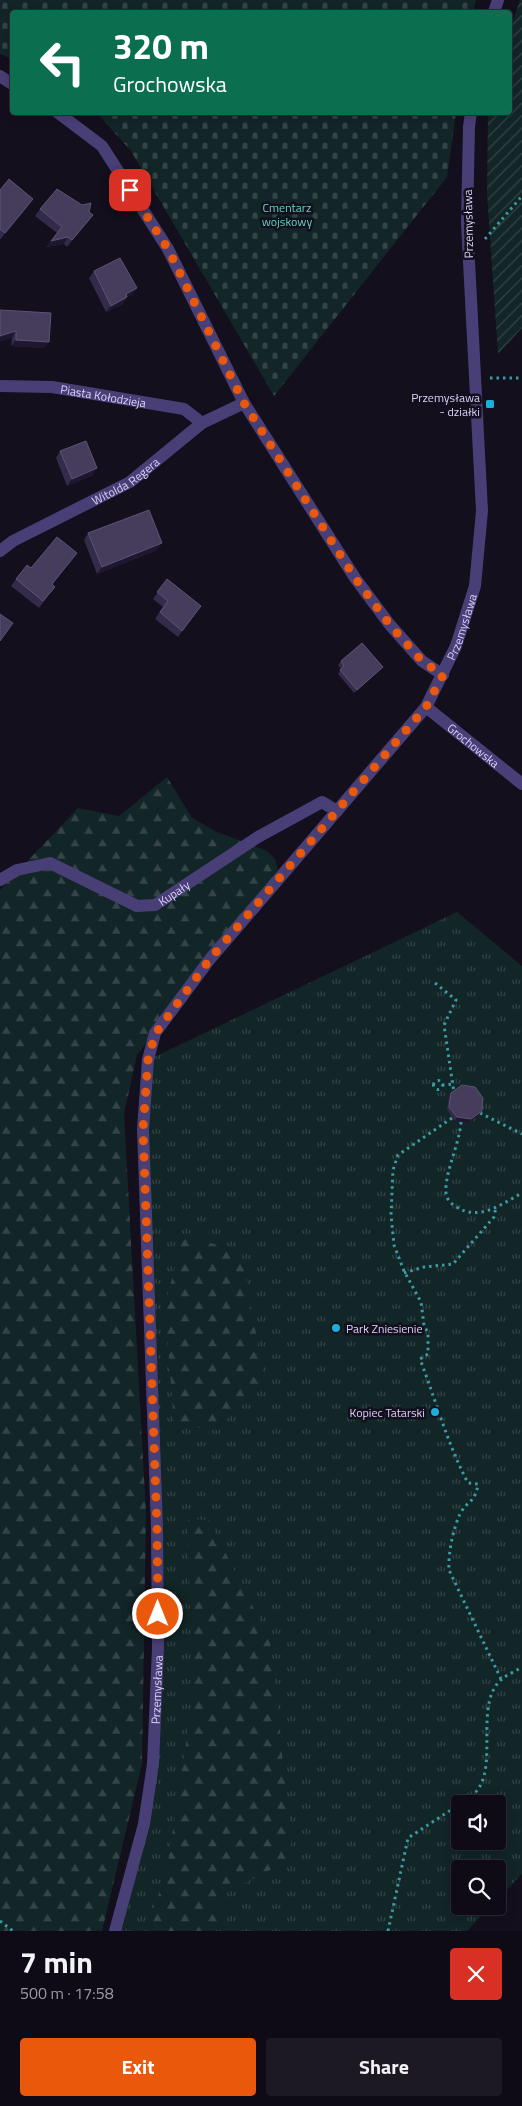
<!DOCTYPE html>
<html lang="en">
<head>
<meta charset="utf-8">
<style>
  :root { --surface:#0e0b16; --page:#1c1923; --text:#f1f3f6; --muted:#9b9ba1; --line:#2e2b35; --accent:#ea580c }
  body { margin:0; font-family:"Titillium Web",sans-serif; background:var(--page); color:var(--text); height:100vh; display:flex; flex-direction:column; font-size:19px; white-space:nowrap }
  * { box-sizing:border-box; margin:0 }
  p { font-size:16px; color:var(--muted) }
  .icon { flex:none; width:28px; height:28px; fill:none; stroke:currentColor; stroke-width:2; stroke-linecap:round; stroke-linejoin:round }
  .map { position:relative; height:1931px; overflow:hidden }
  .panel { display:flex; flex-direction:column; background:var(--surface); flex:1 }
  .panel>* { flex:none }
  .banner { position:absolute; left:10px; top:10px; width:502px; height:105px; border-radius:5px; box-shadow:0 2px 12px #0003,0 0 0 1px var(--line); background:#0b6e4f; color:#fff; overflow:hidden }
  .buttons { position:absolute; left:451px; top:1795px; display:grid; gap:10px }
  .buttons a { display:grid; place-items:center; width:55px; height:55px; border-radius:5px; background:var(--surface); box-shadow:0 2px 12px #0003,0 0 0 1px var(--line); font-size:25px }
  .pin { position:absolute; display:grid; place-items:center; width:42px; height:42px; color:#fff; margin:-21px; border-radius:10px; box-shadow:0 2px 8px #0006 }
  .me { position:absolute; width:55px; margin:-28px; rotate:0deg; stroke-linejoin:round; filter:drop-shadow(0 0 4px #0008) }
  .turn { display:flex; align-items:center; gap:18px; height:105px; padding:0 20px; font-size:22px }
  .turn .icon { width:65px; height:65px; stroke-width:2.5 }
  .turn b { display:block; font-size:35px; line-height:42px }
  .round { display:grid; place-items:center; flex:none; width:52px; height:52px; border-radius:5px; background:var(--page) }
  .headline { display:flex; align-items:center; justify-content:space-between; height:85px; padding:0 20px }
  h1 { font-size:30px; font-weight:700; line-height:38px }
  .primary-button { display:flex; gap:10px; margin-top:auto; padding:10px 20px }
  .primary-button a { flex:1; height:58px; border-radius:5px; background:var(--accent); color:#fff; font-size:20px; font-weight:700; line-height:58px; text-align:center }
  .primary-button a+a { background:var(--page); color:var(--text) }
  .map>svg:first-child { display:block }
  .grass { fill:url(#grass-tufts); fill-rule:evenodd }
  .forest { fill:url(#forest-firs) }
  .cemetery { fill:url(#cemetery-stones) }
  .garden { fill:url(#garden-furrows) }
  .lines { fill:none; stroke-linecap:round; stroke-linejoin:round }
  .path { stroke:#3c9ba2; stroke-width:3; stroke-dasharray:2.5 4; stroke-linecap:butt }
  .minor { stroke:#493f77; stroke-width:12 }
  .wall { fill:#342a49 }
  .shaded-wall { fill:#1f1730 }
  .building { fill:#463c5c; stroke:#5d5375 }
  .route { stroke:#ea580c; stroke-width:9; stroke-dasharray:0 16.2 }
  .poi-dot { fill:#1baedb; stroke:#130f1d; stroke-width:2 }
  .labels { text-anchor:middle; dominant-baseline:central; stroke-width:5; stroke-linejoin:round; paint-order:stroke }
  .park-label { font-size:12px; fill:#66d0c4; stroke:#130f1d }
  .street-label { font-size:12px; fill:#dbd1f9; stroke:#130f1d }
  .poi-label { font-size:12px; fill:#dbd1f9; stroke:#130f1d; text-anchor:end }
</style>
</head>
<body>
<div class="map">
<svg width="522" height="1931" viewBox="0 0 522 1931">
  <defs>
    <pattern id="grass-tufts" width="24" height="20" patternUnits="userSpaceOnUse" patternTransform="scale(1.25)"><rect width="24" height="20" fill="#122527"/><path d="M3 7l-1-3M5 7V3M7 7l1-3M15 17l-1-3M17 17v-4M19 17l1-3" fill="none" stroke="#344447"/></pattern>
    <pattern id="forest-firs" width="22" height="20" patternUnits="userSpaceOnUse" patternTransform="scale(1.25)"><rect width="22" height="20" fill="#122527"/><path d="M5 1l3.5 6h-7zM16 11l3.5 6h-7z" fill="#344447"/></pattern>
    <pattern id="cemetery-stones" width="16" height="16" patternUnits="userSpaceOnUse" patternTransform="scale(1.25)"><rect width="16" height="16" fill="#122527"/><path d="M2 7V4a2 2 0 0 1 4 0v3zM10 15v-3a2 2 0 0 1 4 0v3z" fill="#344447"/></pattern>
    <pattern id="garden-furrows" width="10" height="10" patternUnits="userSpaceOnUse" patternTransform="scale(1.25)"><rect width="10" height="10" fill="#122527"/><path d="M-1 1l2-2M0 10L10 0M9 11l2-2" fill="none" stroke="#344447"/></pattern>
  </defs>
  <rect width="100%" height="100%" fill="#130f1d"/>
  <path class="grass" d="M 457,912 L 522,966 L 522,1874 L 498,1899 L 498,1869 L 460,1869 L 460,1906 L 491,1906 L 467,1931 L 115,1931 L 144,1824 L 158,1648 L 143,1129 L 148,1060 ZM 460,1804 L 498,1804 L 498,1841 L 460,1841 Z"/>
  <path class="forest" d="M 167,777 L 192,818 L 217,832 L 267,851 L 275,859 L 278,870 L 137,1055 L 124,1114 L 146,1513 L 142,1764 L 102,1931 L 0,1931 L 0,890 L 78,808 L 119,816 Z
    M 183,1236 L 241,1251 L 264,1378 L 217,1430 L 174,1425 L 165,1305 Z
    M 188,1519 L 209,1520 L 270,1641 L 293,1858 L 226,1893 L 216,1931 L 145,1931 L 166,1875 L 192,1703 Z"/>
  <path class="cemetery" d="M 0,0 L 476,0 L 473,12 L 12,12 L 12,59 L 0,54 Z
    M 97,113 L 456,113 L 447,177 L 274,396 L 131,151 Z"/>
  <path class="garden" d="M 520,0 L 522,0 L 522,328 L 498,354 L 487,193 L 488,113 L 510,112 L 510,30 Z"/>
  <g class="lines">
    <path class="path" d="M 485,239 L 522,196
      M 490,378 L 522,378
      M 435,983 L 456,1000 L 444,1025 L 454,1093
      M433.5 1085a4.5 4.5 0 1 1 9 0a4.5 4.5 0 1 1-9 0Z
      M 442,1085 L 453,1084
      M 480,1113 L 522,1134
      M 452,1118 L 398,1155 L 393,1170 L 391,1215 L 394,1245 L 404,1271 L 421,1302 L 424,1325 L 428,1333 L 428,1354 L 420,1359 C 436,1401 447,1443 468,1483 L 478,1484 C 475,1504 467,1500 460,1514 C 453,1529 448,1553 449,1570 L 501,1679
      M 461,1122 C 459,1144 448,1165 446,1186 C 445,1195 447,1201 455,1206 C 478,1222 500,1205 522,1193
      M 404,1273 L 424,1267 L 453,1264 L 494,1217 L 496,1207
      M 460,1804 C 467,1799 476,1794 480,1786 C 496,1758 475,1701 502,1679 C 508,1674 516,1671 522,1667
      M 0,1921 L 13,1931
      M 388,1931 L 408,1838 L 460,1804"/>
    <g class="minor">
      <path d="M 494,12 L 498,0"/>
      <path d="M 0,76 L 12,84"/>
      <path d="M 57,112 L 102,146 L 168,249 L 244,403 L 355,578 L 390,625 L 422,661 L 443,675"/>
      <path id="s1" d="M 0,386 L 52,387 L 184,409 L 202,423"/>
      <path id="s2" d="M 0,551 L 13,541 L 130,482 L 202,423 L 244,403"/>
      <path id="s3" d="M 426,707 L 522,784"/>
      <path id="s4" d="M 0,880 L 17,870 L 50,863 L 137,906 L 155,905 L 258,837 L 322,802 L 337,811"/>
      <path id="s5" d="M 115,1931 L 144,1824 L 153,1764 L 158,1648 L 157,1528 L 143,1129 L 148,1060 L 155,1033 L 210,959 L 426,707 L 456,646 L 475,586 L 482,511 L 467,223 L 469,127 L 471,112"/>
    </g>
  </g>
  <path class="wall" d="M 0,190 L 28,206 L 0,240 Z
    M 40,209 L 89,212 L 93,215 L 67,247 L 64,244 L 46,247 L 57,233 L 35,216 Z
    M 94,271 L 137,288 L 132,295 L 127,297 L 123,304 L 106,312 L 89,278 Z
    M 0,310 L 44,348 L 11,346 L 12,338 Z
    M 60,451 L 93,475 L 67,486 L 56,458 Z
    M 88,533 L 157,550 L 97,574 L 84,540 Z
    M 77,553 L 52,584 L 50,593 L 39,608 L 11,586 L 16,579 L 31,568 Z
    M 167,579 L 201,606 L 178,637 L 155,619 L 163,607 L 153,599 Z
    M 341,661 L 383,667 L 380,670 L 354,693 L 338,674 L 341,669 L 338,665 Z
    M 451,1093 L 479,1115 L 468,1123 L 455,1121 L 447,1110 L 449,1097 Z"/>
  <path class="shaded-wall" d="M 33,199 L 28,206 L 0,240 L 5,233 Z
    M 93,215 L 89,221 L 67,247 L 72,240 Z
    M 68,237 L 64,244 L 46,247 L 51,241 Z
    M 137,288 L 132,295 L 127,297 L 123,304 L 106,312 L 111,306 L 126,294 Z
    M 16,331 L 12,338 L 0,342 L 0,336 Z
    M 16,340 L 49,342 L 44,348 L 11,346 Z
    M 97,468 L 93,475 L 67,486 L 72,479 Z
    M 162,543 L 157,550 L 97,574 L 102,567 Z
    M 482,1111 L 479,1115 L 468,1123 L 455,1121 L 457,1117 Z"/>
  <path class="building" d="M 9,179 L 33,199 L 5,233 L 0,229 L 0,190 Z
    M 57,189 L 82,205 L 91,203 L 89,212 L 93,215 L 72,240 L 68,237 L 51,241 L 62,227 L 40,209 Z
    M 120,258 L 137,288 L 126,294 L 127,297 L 111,306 L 94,271 Z
    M 0,310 L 51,313 L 49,342 L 16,340 L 16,331 L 0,336 Z
    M 86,441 L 97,468 L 72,479 L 60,451 Z
    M 149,510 L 162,543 L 102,567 L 88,533 Z
    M 57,537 L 77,553 L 52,584 L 55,587 L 43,601 L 16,579 L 27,565 L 31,568 Z
    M 167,579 L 201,606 L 182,631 L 160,612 L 168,601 L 157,592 Z
    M 0,614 L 13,623 L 0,641 Z
    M 362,643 L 383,667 L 357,690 L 340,670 L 344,666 L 341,661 Z
    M 462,1085 L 475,1087 L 483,1098 L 482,1111 L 471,1119 L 457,1117 L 449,1107 L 451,1093 Z"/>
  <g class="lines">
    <path class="route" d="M 130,190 L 168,249 L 244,403 L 355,578 L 390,625 L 422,661 L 443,675 L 426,707 L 210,959 L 155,1034 L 148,1060 L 143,1129 L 157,1528 L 158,1614"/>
  </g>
  <g class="poi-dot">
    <rect x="485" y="399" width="10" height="10" rx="2.5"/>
    <circle cx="336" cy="1328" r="5"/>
    <circle cx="435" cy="1412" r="5"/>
  </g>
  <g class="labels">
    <g class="park-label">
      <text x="287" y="207">Cmentarz<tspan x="287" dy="14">wojskowy</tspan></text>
    </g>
    <g class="street-label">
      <text transform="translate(468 224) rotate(-91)">Przemysława</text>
      <text stroke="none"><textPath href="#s1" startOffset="104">Piasta Kołodzieja</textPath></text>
      <text stroke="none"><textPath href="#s2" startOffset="144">Witolda Regera</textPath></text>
      <text stroke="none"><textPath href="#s5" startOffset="1416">Przemysława</textPath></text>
      <text stroke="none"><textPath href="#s3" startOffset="61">Grochowska</textPath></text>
      <text stroke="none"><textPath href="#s4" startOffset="191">Kupały</textPath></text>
      <text stroke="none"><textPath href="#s5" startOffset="246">Przemysława</textPath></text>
    </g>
    <g class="poi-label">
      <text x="480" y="397">Przemysława<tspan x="480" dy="14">- działki</tspan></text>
      <text x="346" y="1328" text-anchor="start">Park Zniesienie</text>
      <text x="425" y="1412">Kopiec Tatarski</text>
    </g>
  </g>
</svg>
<div class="buttons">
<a><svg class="icon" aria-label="sound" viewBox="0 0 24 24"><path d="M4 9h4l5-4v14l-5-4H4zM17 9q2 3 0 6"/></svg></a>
<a><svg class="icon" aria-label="search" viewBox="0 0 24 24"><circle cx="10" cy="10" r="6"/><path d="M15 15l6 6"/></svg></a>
</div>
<div class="pin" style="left:130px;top:190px;background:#d93025"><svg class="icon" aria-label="arrive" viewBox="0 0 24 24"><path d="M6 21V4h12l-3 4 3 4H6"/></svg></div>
<svg class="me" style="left:158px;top:1614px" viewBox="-20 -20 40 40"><circle r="17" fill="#ea580c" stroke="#fff" stroke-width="3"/><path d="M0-11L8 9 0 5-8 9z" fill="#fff"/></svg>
<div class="banner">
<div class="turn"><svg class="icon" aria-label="left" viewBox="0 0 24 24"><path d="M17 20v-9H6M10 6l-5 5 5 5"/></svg><div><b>320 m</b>Grochowska</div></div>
</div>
</div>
<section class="panel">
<div class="headline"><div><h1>7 min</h1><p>500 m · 17:58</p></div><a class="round" style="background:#d93025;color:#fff"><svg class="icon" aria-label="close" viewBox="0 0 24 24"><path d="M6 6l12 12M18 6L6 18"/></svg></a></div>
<div class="primary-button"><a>Exit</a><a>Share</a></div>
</section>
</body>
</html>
